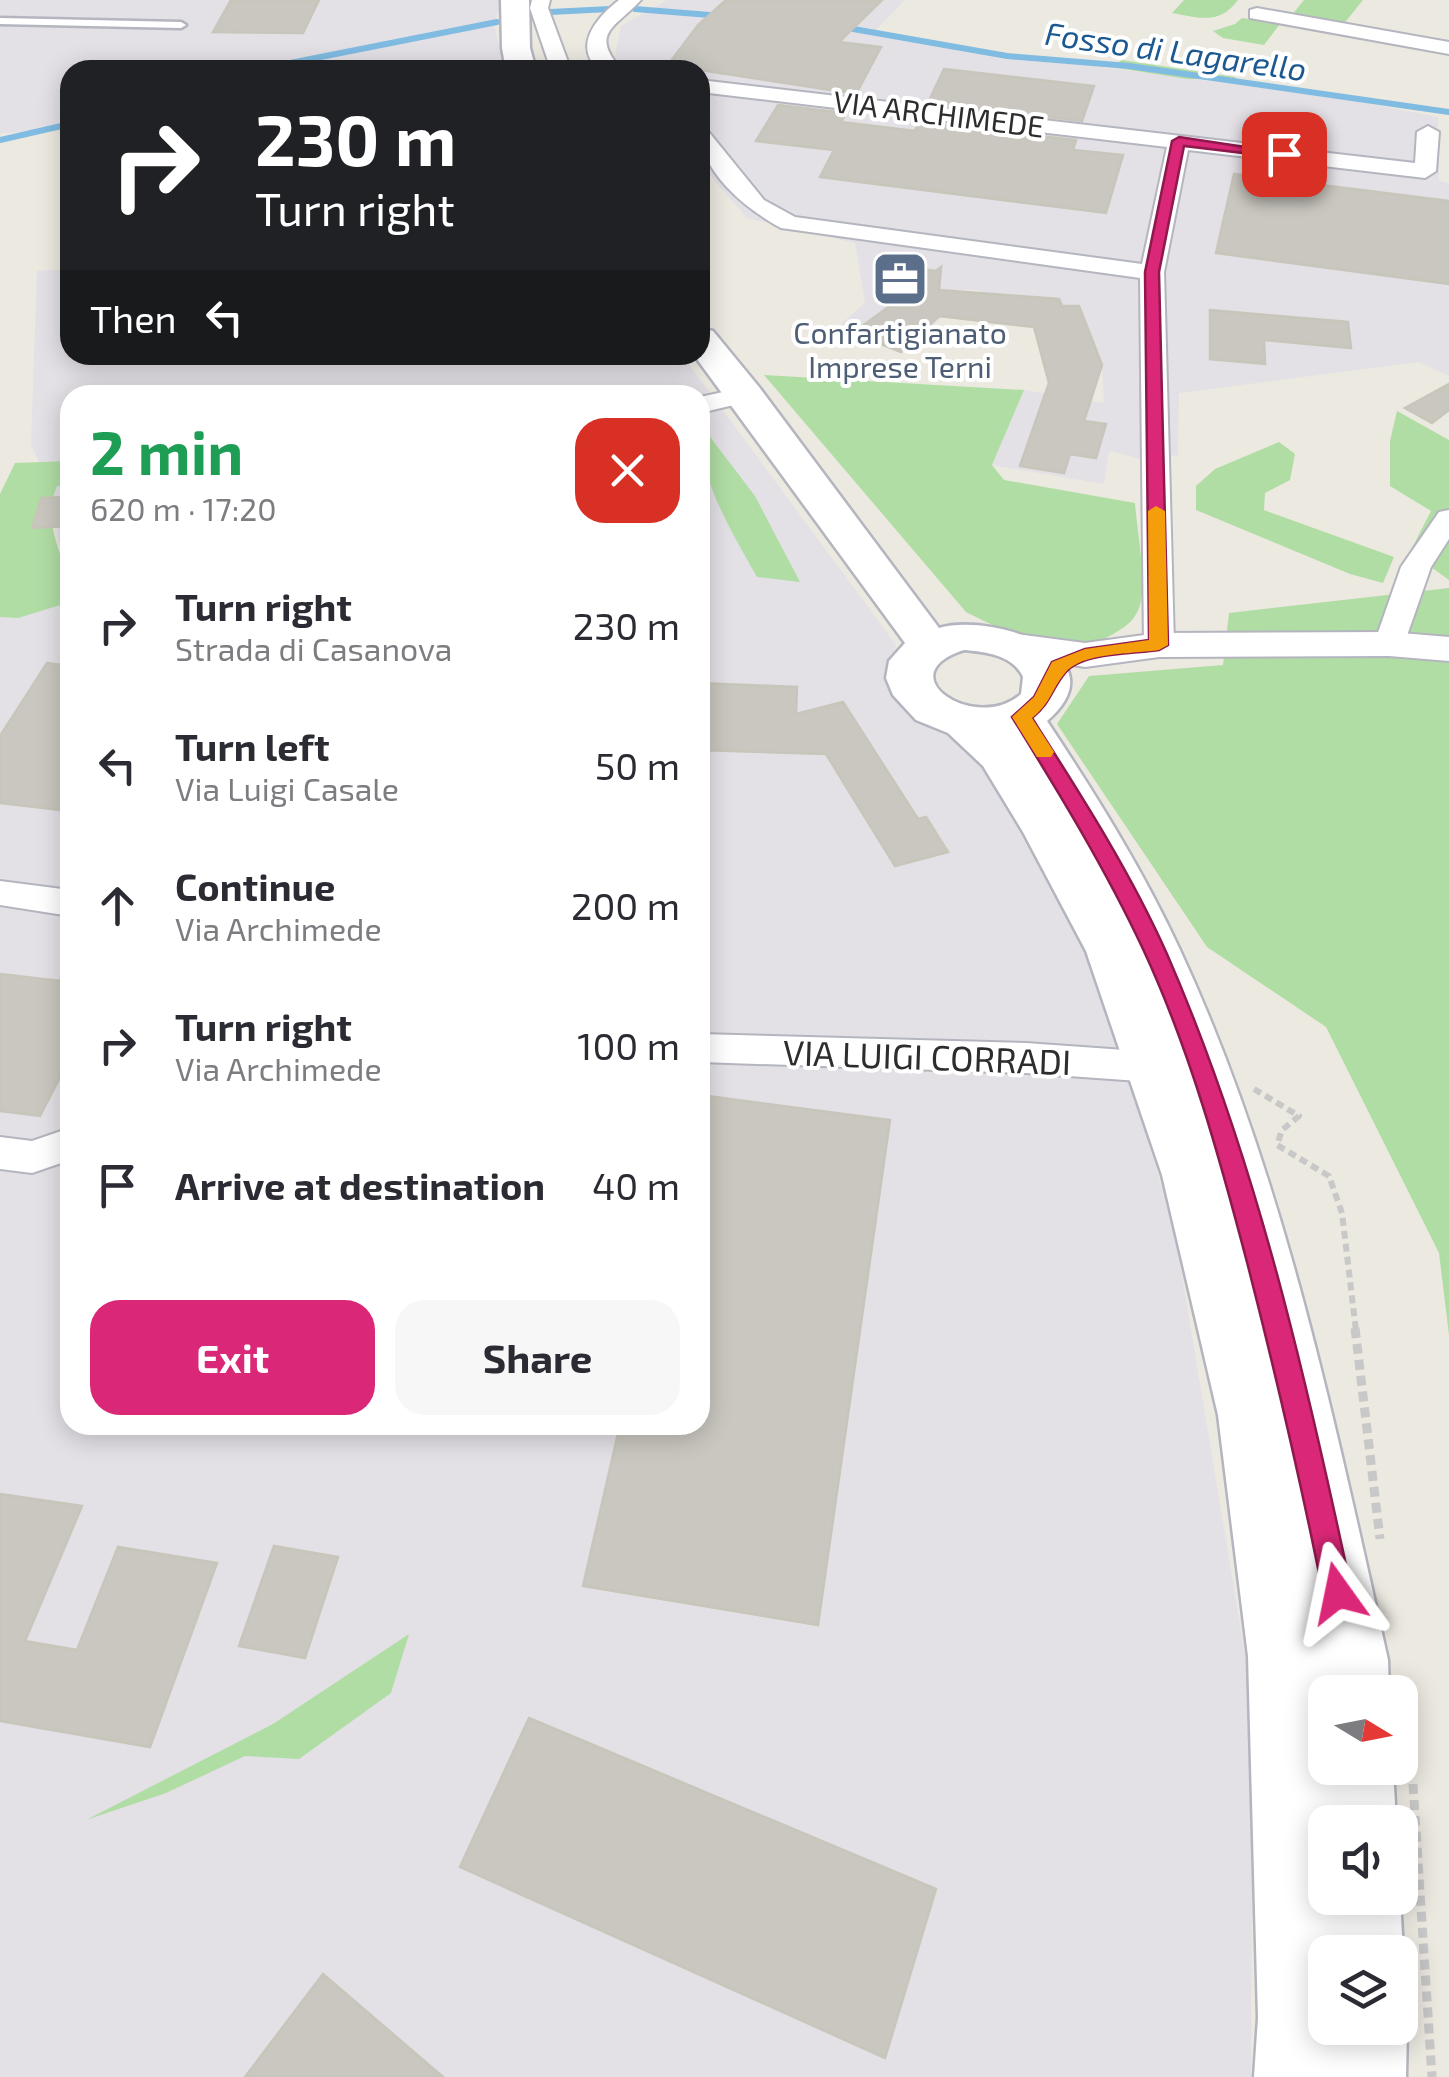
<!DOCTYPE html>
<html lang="en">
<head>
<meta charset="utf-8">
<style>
  :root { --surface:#fff; --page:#f7f7f7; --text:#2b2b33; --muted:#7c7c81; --accent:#db2777 }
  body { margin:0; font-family:"Exo 2",sans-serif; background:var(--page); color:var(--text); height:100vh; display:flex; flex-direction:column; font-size:38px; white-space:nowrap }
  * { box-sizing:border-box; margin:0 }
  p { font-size:32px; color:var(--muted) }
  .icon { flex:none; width:55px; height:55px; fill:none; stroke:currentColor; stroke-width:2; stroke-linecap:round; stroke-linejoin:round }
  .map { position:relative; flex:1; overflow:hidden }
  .sheet { position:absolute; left:60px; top:385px; width:650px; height:1050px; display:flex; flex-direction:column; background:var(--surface); border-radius:30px; box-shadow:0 5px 25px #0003 }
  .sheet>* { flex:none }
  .top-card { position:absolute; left:60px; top:60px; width:650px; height:305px; border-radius:30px; box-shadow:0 5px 25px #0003; background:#202124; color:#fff; overflow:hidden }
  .needle { width:65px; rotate:100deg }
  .tools { position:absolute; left:1308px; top:1675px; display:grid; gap:20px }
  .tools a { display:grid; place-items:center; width:110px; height:110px; border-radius:20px; background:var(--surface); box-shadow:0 5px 25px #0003; font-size:50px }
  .pin { position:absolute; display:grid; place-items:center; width:85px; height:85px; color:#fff; margin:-42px; border-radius:20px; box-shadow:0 5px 15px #0006 }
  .me { position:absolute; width:110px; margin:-55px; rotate:348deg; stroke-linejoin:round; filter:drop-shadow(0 0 8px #0008) }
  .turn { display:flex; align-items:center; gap:35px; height:210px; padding:0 30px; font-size:45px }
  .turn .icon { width:130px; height:130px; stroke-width:2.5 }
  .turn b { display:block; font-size:70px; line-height:85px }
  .then { display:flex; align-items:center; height:95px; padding:0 30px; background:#0003; gap:20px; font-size:38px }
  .round { display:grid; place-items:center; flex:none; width:105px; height:105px; border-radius:30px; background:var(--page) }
  .overview { display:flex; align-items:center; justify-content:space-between; height:170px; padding:0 30px }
  h1 { font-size:60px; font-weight:700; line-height:75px; color:#1e9e55 }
  .primary-button { display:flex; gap:20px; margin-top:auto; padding:20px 30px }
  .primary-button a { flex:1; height:115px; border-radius:30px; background:var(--accent); color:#fff; font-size:40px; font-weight:700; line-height:115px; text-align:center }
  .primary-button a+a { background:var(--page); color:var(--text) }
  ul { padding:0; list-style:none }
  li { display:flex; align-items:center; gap:30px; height:140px; padding:0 30px }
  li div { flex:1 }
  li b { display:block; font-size:38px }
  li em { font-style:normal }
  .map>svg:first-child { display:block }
  .industrial { fill:#e3e0e6; fill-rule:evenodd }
  .green { fill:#b0dda4 }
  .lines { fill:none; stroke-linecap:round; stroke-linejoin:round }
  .stream { stroke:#80bbe2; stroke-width:6 }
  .building { fill:#c9c7bf; stroke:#c8c5ba; stroke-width:2.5 }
  .service-casing { stroke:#b4b5bf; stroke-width:5 }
  .minor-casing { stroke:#b4b5bf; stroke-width:4 }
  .tertiary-casing { stroke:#b4b5bf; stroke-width:4 }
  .secondary-casing { stroke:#b4b5bf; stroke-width:5 }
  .path-far1 { stroke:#c8c8c8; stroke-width:6; stroke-dasharray:8 5; stroke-linecap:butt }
  .path { stroke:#c8c8c8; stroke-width:9; stroke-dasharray:10 6; stroke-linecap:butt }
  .service { fill:#fff; fill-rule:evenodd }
  .minor { fill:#fff; fill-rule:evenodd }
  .tertiary { fill:#fff; fill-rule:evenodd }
  .secondary { fill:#fff; fill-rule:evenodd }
  .route { fill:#db2777; stroke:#8e194d; stroke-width:2.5 }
  .slow { fill:#f59e0b }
  .labels { text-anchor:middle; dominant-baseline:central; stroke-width:8; stroke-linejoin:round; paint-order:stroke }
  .far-street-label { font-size:30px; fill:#2d2d2d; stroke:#fff }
  .far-service-label { font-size:30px; fill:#4e5e75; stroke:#fff }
  .far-water-label { font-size:32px; font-style:italic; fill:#1d5991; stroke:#fff }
  .street-label { font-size:35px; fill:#2d2d2d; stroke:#fff }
</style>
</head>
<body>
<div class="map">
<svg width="1449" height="2077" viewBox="0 0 1449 2077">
  <rect width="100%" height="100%" fill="#ece9e1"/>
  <path class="industrial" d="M 0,0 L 502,0 L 494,25 L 505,70 L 70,70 L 70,135 L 64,131 L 35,130 L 0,134 Z
    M 667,0 L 905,0 L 872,34 L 1003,59 L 1077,64 L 1334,97 L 1438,117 L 1439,181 L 1449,183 L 1449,376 L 1419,362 L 1179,393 L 1178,455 L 1144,460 L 1109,451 L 1104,484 L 992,465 L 1024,390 L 1104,403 L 1102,365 L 1079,306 L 1062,306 L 1059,299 L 1010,295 L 1008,298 L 979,295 L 979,290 L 945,290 L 945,315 L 901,351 L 853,333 L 823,340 L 865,303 L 855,243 L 747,218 L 700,164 L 700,70 L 617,70 L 613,65 L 621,26 Z
    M 70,269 L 70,355 L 682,355 L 896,645 L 887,685 L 917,720 L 976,752 L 1103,986 L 1175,1233 L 1253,1703 L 1251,2077 L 0,2077 L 0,599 L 69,599 L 49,483 L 31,445 L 37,271 ZM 70,395 L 700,395 L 700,1425 L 70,1425 Z"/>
  <path class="green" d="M 1184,0 L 1238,0 C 1220,25 1200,18 1172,13 Z
    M 1304,0 L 1363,0 L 1343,25 L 1291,16 Z
    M 1242,18 L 1280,24 L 1264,45 L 1223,38 L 1213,31 L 1235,24 Z
    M 1122,60 L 1235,77 L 1236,79 L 1187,79 L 1111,67 Z
    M 764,375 L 1024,390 L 992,465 L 1004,480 L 1135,503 C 1137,531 1147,580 1140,605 C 1136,619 1127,626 1115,633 C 1068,662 1009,634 966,612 Z
    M 1397,411 L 1449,440 L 1449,580 L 1410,552 L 1431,511 L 1390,486 L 1390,441 Z
    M 704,429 L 755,496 L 800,582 L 757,577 C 733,534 700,481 700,432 Z
    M 1279,442 L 1295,454 L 1290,480 L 1265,493 L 1264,510 L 1394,557 L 1383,583 L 1350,574 L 1196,510 L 1196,486 L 1215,469 Z
    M 70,461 L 70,485 L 57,486 C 39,527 70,560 70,602 L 18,618 L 0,617 L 0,494 L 15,463 Z
    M 1449,588 L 1449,1335 L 1439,1253 L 1326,1027 L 1207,947 L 1057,724 L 1089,676 L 1223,665 L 1229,613 Z
    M 409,1634 L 391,1693 L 299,1759 L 245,1756 L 166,1793 L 86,1820 L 273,1724 Z"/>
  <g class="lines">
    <path class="stream" d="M 635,9 L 722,16
      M 550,12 L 610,9
      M 842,27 L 1007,56 L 1129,66 L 1449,112
      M 255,70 L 497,22
      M 0,140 L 70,124"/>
  </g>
  <path class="building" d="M 231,0 L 319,0 L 303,33 L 213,32 Z
    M 726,0 L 882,0 L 839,42 L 881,47 L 856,94 L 700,70 L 665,69 L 698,25 Z
    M 944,69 L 1094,86 L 1082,121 L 928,103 Z
    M 778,105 L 846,113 L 841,122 L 915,131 L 919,122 L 1076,140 L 1073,150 L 1123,155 L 1106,213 L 820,177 L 834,150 L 756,141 Z
    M 1234,174 L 1449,201 L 1449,284 L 1216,253 Z
    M 887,264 L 936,271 L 941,267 L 939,290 L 1059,299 L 1062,306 L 1079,306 L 1102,365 L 1084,421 L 1106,424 L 1096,458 L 1070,454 L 1064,473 L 1020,466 L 1049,383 L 1034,327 L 939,316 L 901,352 L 853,333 L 902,297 L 875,292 Z
    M 1210,310 L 1348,322 L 1351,348 L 1264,340 L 1265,364 L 1210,359 Z
    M 1449,384 L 1449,410 L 1432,423 L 1405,408 Z
    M 70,497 L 70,526 L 32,528 L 41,498 Z
    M 47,663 L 70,666 L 70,811 L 0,803 L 0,736 Z
    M 700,683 L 797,687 L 796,714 L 843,702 L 918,819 L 926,817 L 948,852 L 895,866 L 826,754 L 700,750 Z
    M 0,974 L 70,982 L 70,1058 L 40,1116 L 0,1111 Z
    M 700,1095 L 890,1120 L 818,1625 L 583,1586 L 620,1425 L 700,1425 Z
    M 0,1494 L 82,1506 L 25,1641 L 77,1650 L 118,1547 L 217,1563 L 150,1747 L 0,1721 Z
    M 274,1546 L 338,1557 L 305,1658 L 239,1646 Z
    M 529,1718 L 936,1889 L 885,2058 L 460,1867 Z
    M 323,1974 L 443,2077 L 245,2077 Z"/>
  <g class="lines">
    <g class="service-casing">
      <path id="service" d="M 0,18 L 181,22 L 186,25 L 181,28 L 0,24 Z"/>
    </g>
    <g class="minor-casing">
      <path id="minor" d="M 532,0 L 550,0 L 548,8 L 571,70 L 551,70 L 530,8 Z
        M 619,0 L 641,0 C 615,28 589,33 622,70 L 599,70 C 572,46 597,17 619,0 Z
        M 1257,8 L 1449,42 L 1449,54 L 1250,18 L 1250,10 Z
        M 700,80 L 1415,163 L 1417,132 L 1428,126 L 1439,132 L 1436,171 L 1425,178 L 1188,150 L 1164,272 L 1174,645 L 1170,652 L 1148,652 L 1144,645 L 1140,278 L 781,228 C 746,209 700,172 700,130 L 708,131 L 764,200 L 795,217 L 1142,264 L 1167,147 L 700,92 Z
        M 746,387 L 759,395 L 755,400 L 700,413 L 700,397 Z
        M 1449,510 L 1449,539 L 1431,567 L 1404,644 L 1400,651 L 1378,651 L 1374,644 L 1401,567 L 1439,512 Z
        M 0,881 L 70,890 L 70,916 L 0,905 Z
        M 700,1034 L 1026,1043 L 1153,1052 L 1166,1057 L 1172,1067 L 1166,1077 L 1153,1082 L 1026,1073 L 700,1062 Z
        M 70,1128 L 70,1160 L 32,1173 L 0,1169 L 0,1137 L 32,1141 Z"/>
    </g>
    <g class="tertiary-casing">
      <path id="tertiary" d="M 1389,632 L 1449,637 L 1449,661 L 1389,656 L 1159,657 L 1085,667 L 1002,654 L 997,646 L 1002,638 L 1016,634 L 1085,643 L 1159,633 Z"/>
    </g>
    <g class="secondary-casing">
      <path id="secondary" d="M 501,0 L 529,0 L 530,48 L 536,70 L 506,70 L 502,48 Z
        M 700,328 L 713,331 L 759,387 L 939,628 C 993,612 1123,656 1047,721 C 1096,795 1143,870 1180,950 C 1284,1174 1334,1420 1388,1660 L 1389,1692 L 1325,1692 L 1325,1768 L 1393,1768 L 1396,1822 L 1325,1822 L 1325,1898 L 1400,1898 L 1403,1952 L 1400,1958 L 1400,1952 L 1325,1952 L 1325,2028 L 1400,2028 L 1400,2012 L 1407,2028 L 1406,2077 L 1254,2077 L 1258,2018 L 1248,1656 L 1218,1415 L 1162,1175 L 1086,951 L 1023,832 L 983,766 L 948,733 L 916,720 L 893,695 L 886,678 L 889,661 L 905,643 L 694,355 L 700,355 ZM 964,650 C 986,652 1013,655 1023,677 L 1021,694 C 976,734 886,675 964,650 Z"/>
    </g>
    <path class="path-far1" d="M 1254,1089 L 1299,1116 L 1282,1130 L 1277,1145 L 1329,1176 L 1342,1213 L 1356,1331"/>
    <path class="path" d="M 1355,1328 L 1380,1539
      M 1401,1700 L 1410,1767
      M 1413,1784 L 1432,2077"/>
    <use href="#service" class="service"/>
    <use href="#minor" class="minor"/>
    <use href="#tertiary" class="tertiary"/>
    <use href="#secondary" class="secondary"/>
  </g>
  <path class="route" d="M 1179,137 L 1291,154 L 1284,158 L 1184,146 L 1159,272 L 1168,645 L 1159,650 C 1134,654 1081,652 1065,673 C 1051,690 1051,703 1032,718 C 1081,795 1130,871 1167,954 C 1256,1158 1306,1377 1352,1593 L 1348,1603 L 1338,1607 L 1328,1603 L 1323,1593 C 1301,1483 1276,1375 1248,1266 C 1220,1159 1190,1050 1143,949 C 1105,868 1059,793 1012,717 L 1034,697 L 1052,662 L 1085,649 L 1149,640 L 1145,272 L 1172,141 Z"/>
  <path class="slow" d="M 1156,506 L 1165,511 L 1168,645 L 1159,650 C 1134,654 1081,652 1065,673 C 1051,690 1051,703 1032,718 L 1054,752 L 1051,757 L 1037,757 L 1012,717 L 1034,697 L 1052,662 L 1085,649 L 1149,640 L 1148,511 Z"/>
  <defs>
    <g id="office-square" transform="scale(2.875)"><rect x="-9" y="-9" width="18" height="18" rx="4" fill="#5c6f8a" stroke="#fff"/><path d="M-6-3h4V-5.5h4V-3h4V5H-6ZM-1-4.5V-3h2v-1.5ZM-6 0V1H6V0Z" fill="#fff"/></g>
  </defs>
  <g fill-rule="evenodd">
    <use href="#office-square" x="900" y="279"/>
  </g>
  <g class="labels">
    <g class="far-street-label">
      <text transform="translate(939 113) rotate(7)">VIA ARCHIMEDE</text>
    </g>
    <g class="far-service-label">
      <text x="900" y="332">Confartigianato<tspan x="900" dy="34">Imprese Terni</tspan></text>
    </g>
    <g class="far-water-label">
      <text transform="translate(1176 50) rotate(8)">Fosso di Lagarello</text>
    </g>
    <g class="street-label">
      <text transform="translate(927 1056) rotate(2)">VIA LUIGI CORRADI</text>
    </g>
  </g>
</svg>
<div class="tools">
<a><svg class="needle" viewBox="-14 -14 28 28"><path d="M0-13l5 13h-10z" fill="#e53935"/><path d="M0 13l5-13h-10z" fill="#7c7c81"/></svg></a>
<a><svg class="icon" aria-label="sound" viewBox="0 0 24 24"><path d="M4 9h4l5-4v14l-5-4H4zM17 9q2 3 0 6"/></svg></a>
<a><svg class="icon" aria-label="layers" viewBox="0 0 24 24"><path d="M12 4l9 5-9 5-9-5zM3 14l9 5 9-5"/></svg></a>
</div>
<div class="pin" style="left:1284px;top:154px;background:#d93025"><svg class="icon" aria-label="arrive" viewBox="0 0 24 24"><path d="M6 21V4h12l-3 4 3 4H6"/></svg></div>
<svg class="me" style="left:1338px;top:1593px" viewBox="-20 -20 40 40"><path d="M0-17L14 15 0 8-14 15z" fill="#db2777" stroke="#fff" stroke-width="4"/></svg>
<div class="top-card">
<div class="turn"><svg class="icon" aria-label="right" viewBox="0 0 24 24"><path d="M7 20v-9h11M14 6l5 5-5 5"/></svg><div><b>230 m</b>Turn right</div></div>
<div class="then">Then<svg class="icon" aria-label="left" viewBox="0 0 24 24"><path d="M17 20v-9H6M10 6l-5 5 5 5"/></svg></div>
</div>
<section class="sheet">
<div class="overview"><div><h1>2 min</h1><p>620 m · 17:20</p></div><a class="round" style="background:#d93025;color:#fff"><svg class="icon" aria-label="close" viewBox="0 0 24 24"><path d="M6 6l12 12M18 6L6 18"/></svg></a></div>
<ul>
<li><svg class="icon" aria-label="right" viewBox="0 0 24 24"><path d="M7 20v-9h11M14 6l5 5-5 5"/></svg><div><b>Turn right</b><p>Strada di Casanova</p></div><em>230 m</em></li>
<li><svg class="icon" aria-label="left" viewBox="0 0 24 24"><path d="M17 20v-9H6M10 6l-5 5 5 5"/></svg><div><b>Turn left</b><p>Via Luigi Casale</p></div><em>50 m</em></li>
<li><svg class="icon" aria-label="ahead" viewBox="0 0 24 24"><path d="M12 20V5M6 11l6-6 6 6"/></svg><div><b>Continue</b><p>Via Archimede</p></div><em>200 m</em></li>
<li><svg class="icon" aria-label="right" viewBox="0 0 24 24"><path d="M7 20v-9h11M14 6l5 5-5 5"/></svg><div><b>Turn right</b><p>Via Archimede</p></div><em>100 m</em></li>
<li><svg class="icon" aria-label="arrive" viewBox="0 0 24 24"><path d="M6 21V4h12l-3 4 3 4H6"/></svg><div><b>Arrive at destination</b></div><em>40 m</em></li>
</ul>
<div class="primary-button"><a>Exit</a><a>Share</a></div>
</section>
</div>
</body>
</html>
